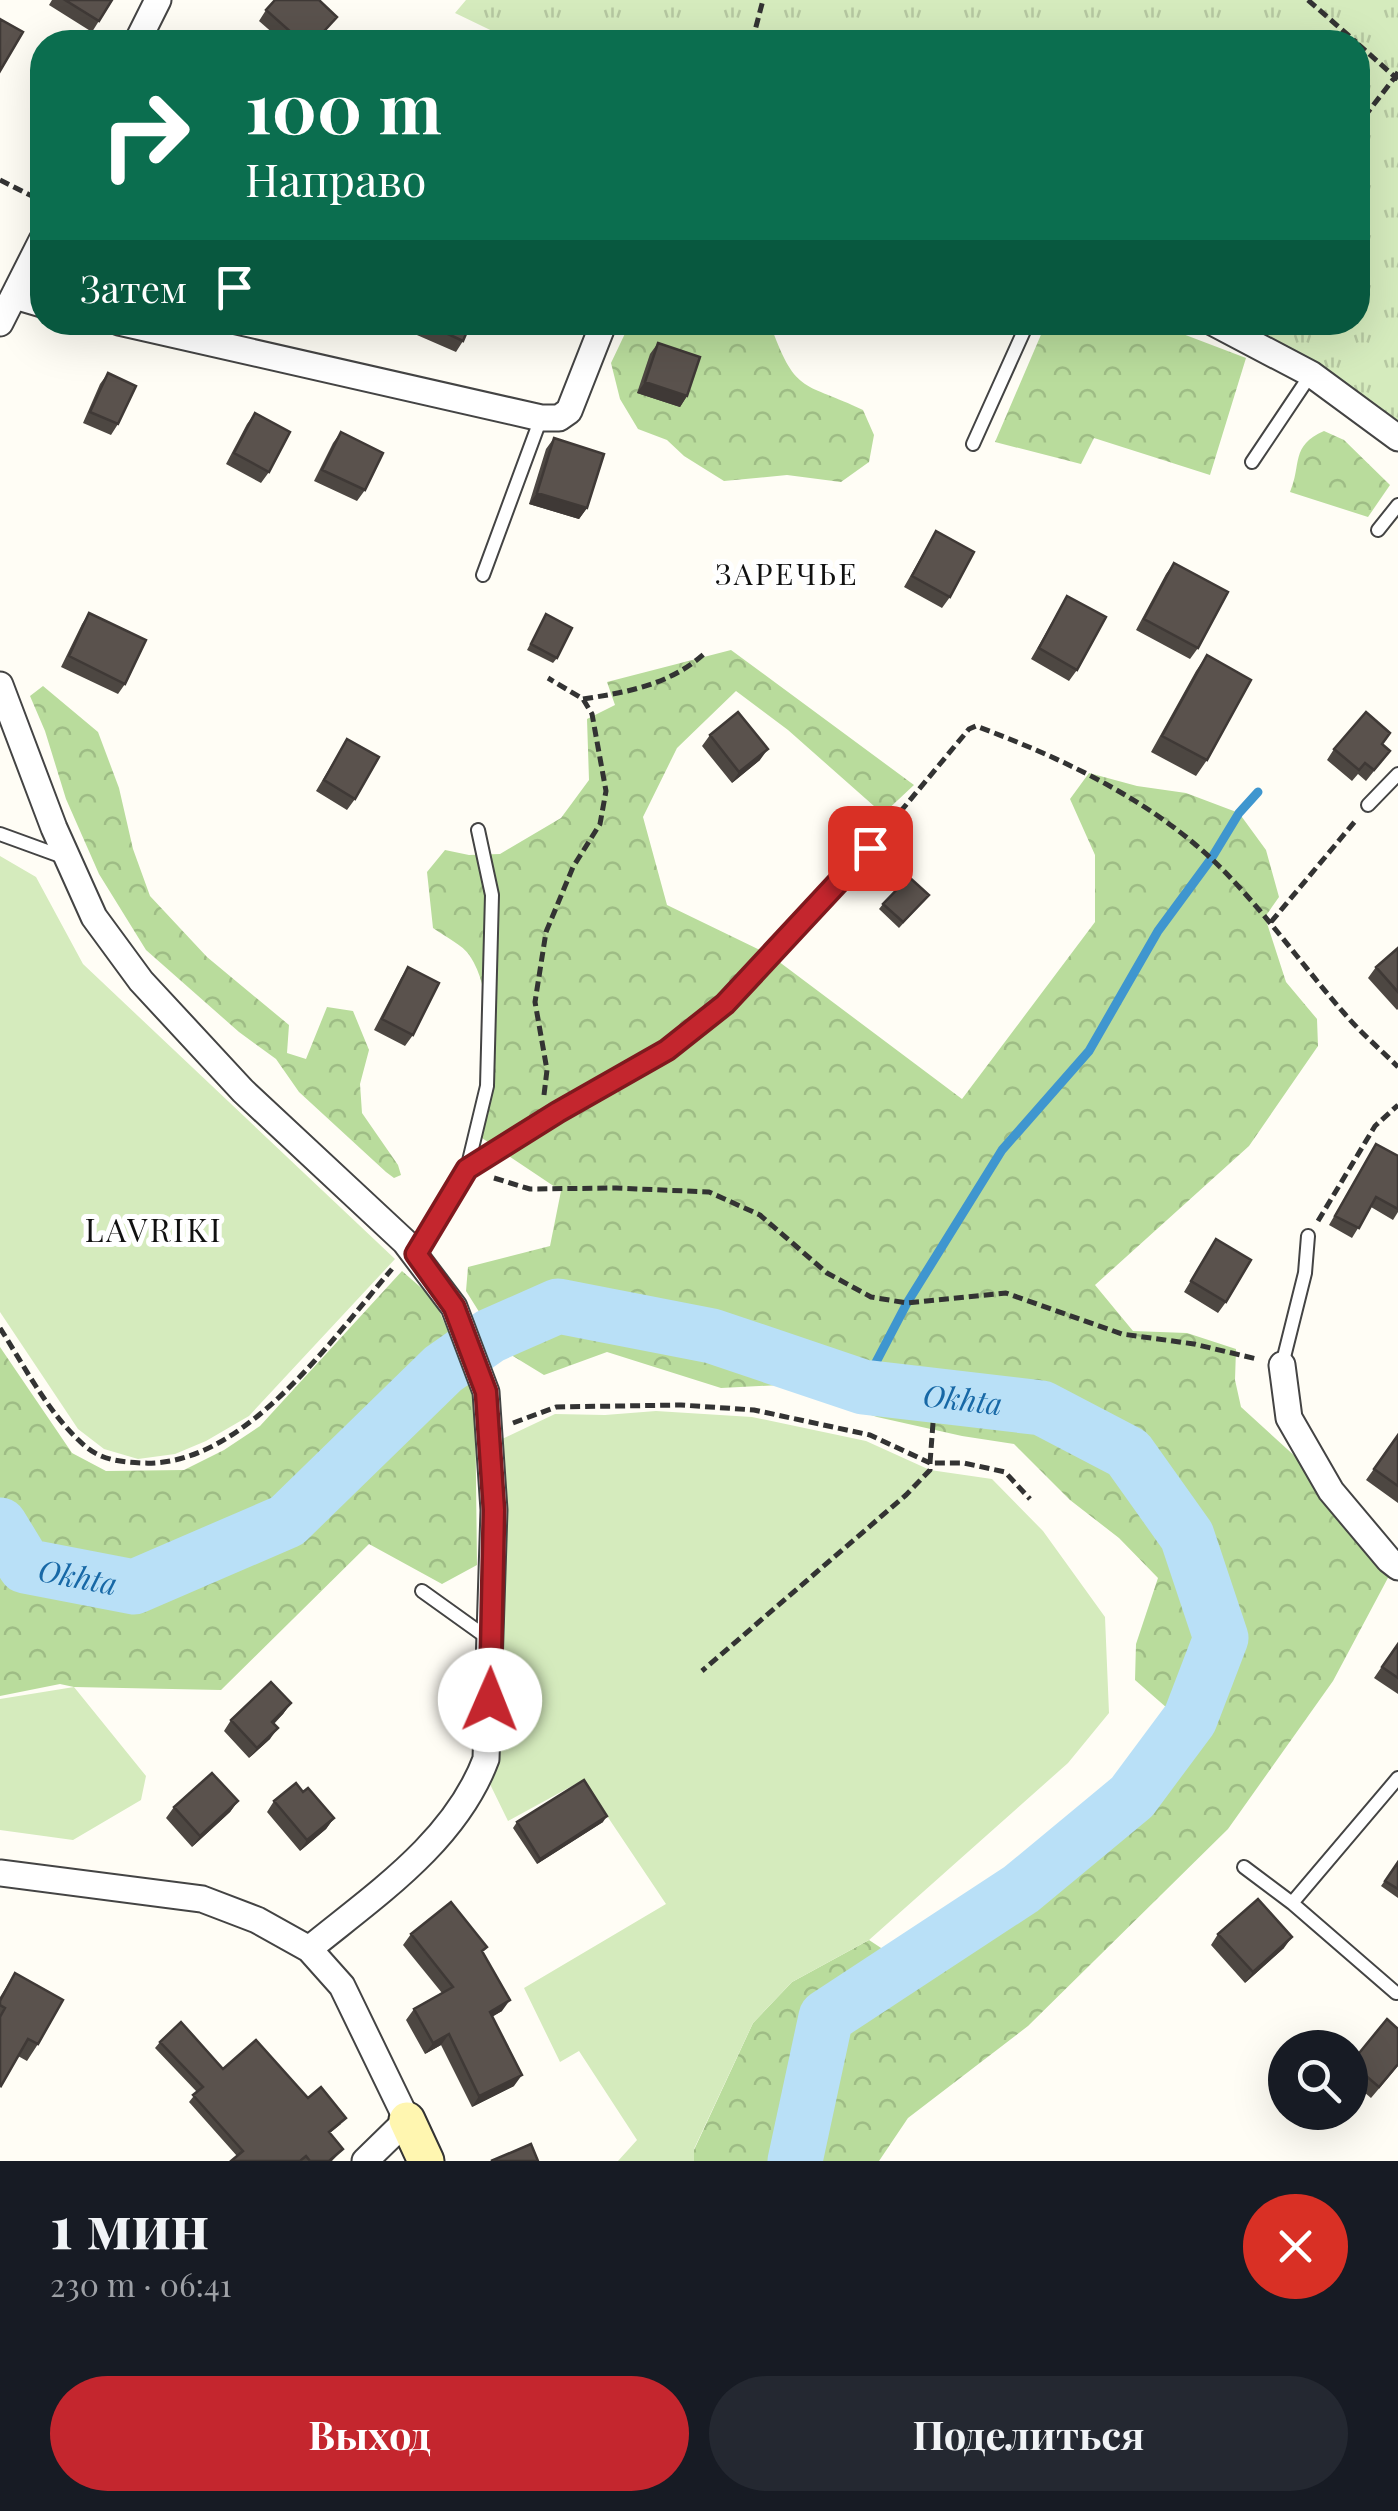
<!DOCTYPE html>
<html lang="ru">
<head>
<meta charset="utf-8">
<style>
  :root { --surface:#171b24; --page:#242831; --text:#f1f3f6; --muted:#9ea1a6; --accent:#c4262e }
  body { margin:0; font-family:"Playfair Display",serif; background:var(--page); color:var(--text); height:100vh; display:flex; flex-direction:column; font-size:38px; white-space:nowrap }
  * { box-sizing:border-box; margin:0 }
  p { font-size:32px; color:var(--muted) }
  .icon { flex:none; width:55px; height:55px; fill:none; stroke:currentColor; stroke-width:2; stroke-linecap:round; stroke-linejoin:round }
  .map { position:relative; height:2161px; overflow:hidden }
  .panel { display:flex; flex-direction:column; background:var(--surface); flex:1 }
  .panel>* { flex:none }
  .guide { position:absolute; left:30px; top:30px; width:1340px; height:305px; border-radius:40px; box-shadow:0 10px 40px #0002; background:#0b6e4f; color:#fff; overflow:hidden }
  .controls { position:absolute; left:1268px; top:2030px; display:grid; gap:20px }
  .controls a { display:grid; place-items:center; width:100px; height:100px; border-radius:50%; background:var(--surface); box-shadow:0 10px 40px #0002; font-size:50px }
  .pin { position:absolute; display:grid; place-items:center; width:85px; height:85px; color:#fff; margin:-42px; border-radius:20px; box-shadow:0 5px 15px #0006 }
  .me { position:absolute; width:110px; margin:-55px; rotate:1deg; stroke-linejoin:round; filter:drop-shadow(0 0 8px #0008) }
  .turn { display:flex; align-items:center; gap:35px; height:210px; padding:0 50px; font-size:45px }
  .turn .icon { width:130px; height:130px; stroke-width:2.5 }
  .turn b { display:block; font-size:70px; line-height:85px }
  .then { display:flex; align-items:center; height:95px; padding:0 50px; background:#0003; gap:20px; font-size:38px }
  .round { display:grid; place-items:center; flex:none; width:105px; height:105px; border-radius:52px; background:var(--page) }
  .summary { display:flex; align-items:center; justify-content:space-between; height:170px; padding:0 50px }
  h1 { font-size:60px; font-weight:700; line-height:75px }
  .button { display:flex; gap:20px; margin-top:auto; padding:20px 50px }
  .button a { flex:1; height:115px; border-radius:60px; background:var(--accent); color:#fff; font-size:40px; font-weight:700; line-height:115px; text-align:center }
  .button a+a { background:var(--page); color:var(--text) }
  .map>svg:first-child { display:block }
  .grass { fill:url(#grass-tufts) }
  .forest { fill:url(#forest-crowns) }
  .garden { fill:#d5ebbd }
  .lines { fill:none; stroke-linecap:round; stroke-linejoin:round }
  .stream { stroke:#3f96cf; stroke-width:9 }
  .river { stroke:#b9e0f7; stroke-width:55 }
  .lane-casing { stroke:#444; stroke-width:16 }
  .street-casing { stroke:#444; stroke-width:29 }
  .secondary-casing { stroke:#333; stroke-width:39 }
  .path { stroke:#333; stroke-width:5; stroke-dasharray:10 5; stroke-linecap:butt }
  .lane { stroke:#fff; stroke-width:12 }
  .street { stroke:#fff; stroke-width:25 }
  .secondary { stroke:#fff6b0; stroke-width:35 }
  .wall { fill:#4d4742 }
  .shaded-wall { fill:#3f3936 }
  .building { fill:#5a524d; stroke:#3f3936; stroke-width:2.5 }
  .route-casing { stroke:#7f191e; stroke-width:25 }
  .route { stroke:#c4262e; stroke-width:18 }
  .labels { text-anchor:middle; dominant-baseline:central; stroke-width:10; stroke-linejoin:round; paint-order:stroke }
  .neighbourhood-label { font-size:30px; letter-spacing:2.5px; fill:#111; stroke:#fff }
  .water-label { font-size:30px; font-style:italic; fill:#1768a6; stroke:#fff }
  .quarter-label { font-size:32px; letter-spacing:2.5px; fill:#111; stroke:#fff }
</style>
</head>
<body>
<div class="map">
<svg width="1398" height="2161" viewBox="0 0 1398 2161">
  <defs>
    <pattern id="grass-tufts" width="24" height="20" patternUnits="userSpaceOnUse" patternTransform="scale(2.5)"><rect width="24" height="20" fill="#d5ebbd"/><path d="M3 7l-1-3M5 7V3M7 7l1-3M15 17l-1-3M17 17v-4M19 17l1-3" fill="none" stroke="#b6c8a1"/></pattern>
    <pattern id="forest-crowns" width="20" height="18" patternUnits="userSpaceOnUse" patternTransform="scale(2.5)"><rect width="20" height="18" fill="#b9dc9c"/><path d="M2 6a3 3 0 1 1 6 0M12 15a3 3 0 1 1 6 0" fill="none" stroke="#9ebc85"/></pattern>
  </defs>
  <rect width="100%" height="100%" fill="#fffdf5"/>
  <path class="grass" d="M 466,0 L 1398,0 L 1398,429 L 1203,323 L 1358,322 L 1358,42 L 515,42 L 455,13 Z"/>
  <path class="forest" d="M 752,322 L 772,329 C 796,395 805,382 863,410 L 874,435 L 869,462 L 841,482 L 787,475 L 724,481 L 684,456 L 667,440 L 638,429 L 620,399 L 611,363 L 630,323 Z
    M 1046,323 L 1154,323 L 1246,358 L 1210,475 L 1094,438 L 1081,464 L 995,442 Z
    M 1324,431 L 1344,440 L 1390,485 L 1368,517 L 1290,492 C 1302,464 1290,446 1324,431 Z
    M 731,650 L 914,785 L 883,814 L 788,730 L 736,691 L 677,748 L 643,817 L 667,905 L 770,955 L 962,1099 L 1095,922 L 1095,855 L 1070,799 L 1089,773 L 1137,786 L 1186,793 L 1239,813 L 1266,850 L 1279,897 L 1265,917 L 1286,982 L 1317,1019 L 1318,1046 L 1249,1146 L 1095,1285 L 1133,1331 L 1187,1333 L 1236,1349 L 1235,1380 L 1241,1407 L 1398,1550 L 1398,1559 L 1333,1681 L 1228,1829 L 1028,2026 L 908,2118 L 879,2161 L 694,2161 L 694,2150 L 753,2023 L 792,1982 L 869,1940 L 928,1979 L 915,1962 L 1023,1892 L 1138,1800 L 1167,1708 L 1135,1680 L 1136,1644 L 1158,1578 L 1119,1538 L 1070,1500 L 1014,1444 L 962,1436 L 877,1417 L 780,1385 L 721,1388 L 607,1352 L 544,1375 L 503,1350 L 466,1291 L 468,1267 L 550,1246 L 561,1191 L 473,1132 C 485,1084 499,1000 470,956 C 463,945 444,936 433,928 L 427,872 L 445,850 L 469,855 L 500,854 L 561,818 L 589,780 L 587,719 L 615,705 L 607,682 Z
    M 43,686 L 98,732 L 119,788 L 133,849 L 150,896 L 207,957 L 289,1025 L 287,1053 L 306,1059 L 327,1007 L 353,1011 L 369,1050 L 360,1084 L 362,1113 L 398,1165 L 401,1175 L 394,1178 L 386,1172 L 299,1092 L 276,1059 L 239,1032 L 146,950 L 99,874 L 66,799 L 45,731 L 30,696 Z
    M 402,1271 L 434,1299 L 475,1393 L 477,1565 L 442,1584 L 369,1544 L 221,1690 L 74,1687 L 60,1684 L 0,1696 L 0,1347 L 72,1453 L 106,1471 L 184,1470 L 224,1450 L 260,1426 Z"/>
  <path class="garden" d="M 0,856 L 36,877 L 83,964 L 395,1259 L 249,1416 L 206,1441 L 175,1454 L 138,1459 L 104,1449 L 78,1429 L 0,1312 Z
    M 656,1411 L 752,1417 L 866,1441 L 930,1470 L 992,1479 L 1043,1531 L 1105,1617 L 1109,1713 L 1068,1763 L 869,1940 L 792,1982 L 753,2023 L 694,2149 L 694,2161 L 618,2161 L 637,2140 L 579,2051 L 560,2062 L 524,1988 L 666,1904 L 583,1780 L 508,1821 L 487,1778 L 504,1744 L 500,1440 L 555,1414 L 605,1415 Z
    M 74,1687 L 146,1776 L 141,1800 L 73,1840 L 0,1830 L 0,1699 Z"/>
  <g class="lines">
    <path class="stream" d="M 863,1387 L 907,1303 L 1002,1150 L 1089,1051 L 1158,931 L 1211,859 L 1239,813 L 1258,792"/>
    <path class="river" id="s1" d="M 0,1525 L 25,1566 L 134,1587 L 287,1521 L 443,1369 L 490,1336 L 558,1306 L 712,1336 L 863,1387 L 1042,1408 L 1128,1453 L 1187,1536 L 1221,1638 L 1190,1719 L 1132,1797 L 1021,1889 L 826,2017 L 795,2161"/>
    <g class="lane-casing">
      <path id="lane" d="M 973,444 L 1028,322
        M 1252,462 L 1311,374
        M 1378,530 L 1398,505
        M 483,575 L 541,418
        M 1368,805 L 1398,774
        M 0,834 L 66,858
        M 467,1169 L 487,1086 L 492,895 L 478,830
        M 416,1254 L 467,1169 L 558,1112 L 667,1051 L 725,1004 L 869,848
        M 1282,1365 L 1305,1273 L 1308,1236
        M 422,1591 L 489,1639
        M 1244,1867 L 1292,1903 L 1396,1993
        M 1292,1903 L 1398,1778"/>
    </g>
    <g class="street-casing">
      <path id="street" d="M 137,42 L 158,0
        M 15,296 L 42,304
        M 119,322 L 541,418 L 559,418 L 569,411 L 604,322
        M 1212,322 L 1311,374 L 1398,438
        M 0,323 L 42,240
        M 0,685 L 54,828 L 94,917 L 141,981 L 243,1091 L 405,1242 L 454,1307 L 486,1392 L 494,1510 L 486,1759 C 455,1842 375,1895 309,1949
        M 1282,1365 L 1289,1418 L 1331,1491 L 1389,1560 L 1398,1567
        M 0,1873 L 202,1899 L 257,1920 L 309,1949 L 342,1986 L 407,2120 L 365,2161"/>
    </g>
    <g class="secondary-casing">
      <path id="secondary" d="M 407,2120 L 426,2161"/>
    </g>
    <path class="path" d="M 1308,0 L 1356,42
      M 752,42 L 763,0
      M 1358,44 L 1395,77 L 1358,125
      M 1398,72 L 1395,77 L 1398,79
      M 0,180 L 42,201
      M 583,699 C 628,692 669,685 704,654
      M 881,835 L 969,729 L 976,726 C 1064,759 1152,800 1220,867 C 1265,912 1302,965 1344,1013 C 1360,1032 1380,1049 1398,1067
      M 1271,922 L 1357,819
      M 544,1095 L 547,1070 L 535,1002 L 546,932 L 573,867 L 600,824 L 606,791 L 592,714 L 583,699 L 548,678
      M 494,1178 L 530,1189 L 616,1188 L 709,1192 L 760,1215 L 827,1273 L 871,1297 L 907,1303 L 1006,1293 L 1122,1334 L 1194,1344 L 1257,1359
      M 1318,1221 L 1375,1126 L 1398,1105
      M 0,1328 C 25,1367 49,1415 85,1446 C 101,1460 121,1462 142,1463 C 243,1468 331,1340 392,1269
      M 513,1423 L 556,1407 L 681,1405 L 754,1410 L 870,1435 L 930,1463 L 930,1470 L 906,1495 L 702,1671
      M 933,1423 L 930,1463 L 964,1463 L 1005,1472 L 1030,1499"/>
    <use href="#lane" class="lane"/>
    <use href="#street" class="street"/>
    <use href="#secondary" class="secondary"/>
  </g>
  <path class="wall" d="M 52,0 L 112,0 L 92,32 L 49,5 Z
    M 266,10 L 337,17 L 316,42 L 283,42 L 259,21 Z
    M 414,322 L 471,322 L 463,341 L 456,352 L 410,332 Z
    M 658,343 L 687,396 L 680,407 L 637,393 L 650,354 Z
    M 108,373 L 118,424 L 111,435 L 83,423 L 100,384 Z
    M 255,413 L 269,472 L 261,483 L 226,464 L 247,424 Z
    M 341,432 L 365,490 L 357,501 L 314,481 L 333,443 Z
    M 554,438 L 587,508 L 579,519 L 529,504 L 546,449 Z
    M 936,531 L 950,597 L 942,608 L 904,587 Z
    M 1174,563 L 1198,648 L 1190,659 L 1136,630 L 1166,574 Z
    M 1067,596 L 1077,670 L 1069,681 L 1031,659 Z
    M 89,613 L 125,684 L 118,694 L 61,667 L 82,624 Z
    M 546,614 L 557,658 L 553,663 L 527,650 Z
    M 1207,655 L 1207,760 L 1196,776 L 1151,752 L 1196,671 Z
    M 710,735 L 760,760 L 732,783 L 702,746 Z
    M 347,739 L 355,799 L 347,810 L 316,791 Z
    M 1334,749 L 1390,751 L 1366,781 L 1358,774 L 1352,781 L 1327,760 Z
    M 929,895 L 899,928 L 879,909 L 883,904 Z
    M 1398,948 L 1398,1009 L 1397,1010 L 1368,978 L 1376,967 Z
    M 408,967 L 413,1035 L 405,1046 L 374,1030 L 401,978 Z
    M 1376,1144 L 1398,1156 L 1398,1212 L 1393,1220 L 1371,1207 L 1352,1238 L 1329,1225 Z
    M 1216,1239 L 1226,1302 L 1218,1313 L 1184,1292 Z
    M 1398,1435 L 1398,1503 L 1366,1480 Z
    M 1398,1643 L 1398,1694 L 1374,1678 Z
    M 291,1703 L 283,1714 L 274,1724 L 270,1739 L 249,1758 L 224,1731 L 231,1720 Z
    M 303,1792 L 334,1818 L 326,1829 L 300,1851 L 267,1812 L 274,1801 Z
    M 238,1801 L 230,1812 L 192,1847 L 166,1818 L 174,1807 Z
    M 517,1822 L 603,1822 L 537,1864 L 513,1828 Z
    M 1398,1862 L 1398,1898 L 1381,1886 Z
    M 411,1934 L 483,1953 L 502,2011 L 492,2017 L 514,2086 L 472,2107 L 441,2045 L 425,2054 L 406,2020 L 414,2009 L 442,1993 L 403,1945 Z
    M 1218,1934 L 1284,1948 L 1245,1983 L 1211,1945 Z
    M 15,1973 L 38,2044 L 27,2061 L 18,2056 L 0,2088 L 0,1997 Z
    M 1387,2019 L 1398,2029 L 1398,2066 L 1371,2098 L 1350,2080 L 1350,2064 Z
    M 160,2042 L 223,2069 L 308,2098 L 341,2124 L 330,2133 L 343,2149 L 332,2161 L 231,2161 L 237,2156 L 189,2102 L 197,2092 L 155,2048 Z"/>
  <path class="shaded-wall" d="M 645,382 L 687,396 L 680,407 L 637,393 Z
    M 537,493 L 587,508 L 579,519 L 529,504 Z
    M 768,749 L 760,760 L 732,783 L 739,772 Z
    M 291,1703 L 283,1714 L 264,1733 L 272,1722 Z
    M 278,1728 L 270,1739 L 249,1758 L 257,1748 Z
    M 238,1801 L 230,1812 L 192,1847 L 200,1836 Z
    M 607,1816 L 603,1822 L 537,1864 L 540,1859 Z
    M 334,1818 L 326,1829 L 300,1851 L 307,1840 Z
    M 1292,1937 L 1284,1948 L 1245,1983 L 1253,1972 Z
    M 510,2000 L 502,2011 L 482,2022 L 490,2012 Z
    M 449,2034 L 441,2045 L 425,2054 L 433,2043 Z
    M 522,2075 L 514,2086 L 472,2107 L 479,2096 Z"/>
  <path class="building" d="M 65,0 L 112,0 L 99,21 Z
    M 275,0 L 319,0 L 337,17 L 314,42 L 302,42 L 266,10 Z
    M 0,19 L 23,32 L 0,71 Z
    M 422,322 L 471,322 L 463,341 Z
    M 658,343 L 700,357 L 687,396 L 645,382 Z
    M 108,373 L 136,386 L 118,424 L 90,412 Z
    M 255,413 L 290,432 L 269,472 L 234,453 Z
    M 341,432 L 383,453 L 365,490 L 322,470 Z
    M 554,438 L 604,454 L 587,508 L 537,493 Z
    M 936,531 L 974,552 L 950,597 L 912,576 Z
    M 1174,563 L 1228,592 L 1198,648 L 1144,619 Z
    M 1067,596 L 1106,617 L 1077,670 L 1039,648 Z
    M 89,613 L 146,640 L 125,684 L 69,656 Z
    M 546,614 L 572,628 L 557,658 L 531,644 Z
    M 1207,655 L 1251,680 L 1207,760 L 1162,736 Z
    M 738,712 L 768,749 L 739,772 L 710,735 Z
    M 1366,712 L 1390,733 L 1382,744 L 1390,751 L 1374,770 L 1365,763 L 1359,770 L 1334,749 Z
    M 347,739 L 379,757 L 355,799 L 324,780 Z
    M 909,877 L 929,895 L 903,922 L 883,904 Z
    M 1398,948 L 1398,992 L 1376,967 Z
    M 408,967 L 439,983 L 413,1035 L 382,1019 Z
    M 1376,1144 L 1398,1156 L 1398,1209 L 1376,1197 L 1359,1228 L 1335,1216 Z
    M 1216,1239 L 1251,1260 L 1226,1302 L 1191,1281 Z
    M 1398,1435 L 1398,1486 L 1374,1469 Z
    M 1398,1644 L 1398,1678 L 1382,1667 Z
    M 271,1682 L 291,1703 L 272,1722 L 278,1728 L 257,1748 L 231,1720 Z
    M 212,1773 L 238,1801 L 200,1836 L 174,1807 Z
    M 584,1780 L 607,1816 L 540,1859 L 517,1822 Z
    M 296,1783 L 303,1792 L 308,1788 L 334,1818 L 307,1840 L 274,1801 Z
    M 1398,1862 L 1398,1889 L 1385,1881 Z
    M 1258,1899 L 1292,1937 L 1253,1972 L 1218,1934 Z
    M 451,1902 L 487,1947 L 482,1951 L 510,2000 L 490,2012 L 522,2075 L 479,2096 L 449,2034 L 433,2043 L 414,2009 L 453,1987 L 411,1934 Z
    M 15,1973 L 63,2000 L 38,2044 L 28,2039 L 1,2086 L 0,2085 L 0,2017 L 5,2008 L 0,2005 L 0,2001 Z
    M 1387,2019 L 1398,2029 L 1398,2064 L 1379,2087 L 1351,2063 Z
    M 181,2022 L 223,2069 L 256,2040 L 308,2098 L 321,2087 L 346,2118 L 329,2132 L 343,2149 L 329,2161 L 310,2161 L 306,2156 L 300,2161 L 231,2161 L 243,2151 L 193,2095 L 203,2087 L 160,2042 Z
    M 531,2144 L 538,2161 L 491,2161 Z"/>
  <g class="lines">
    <g class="route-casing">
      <path id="route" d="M 490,1700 L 494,1510 L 486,1392 L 454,1307 L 416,1254 L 467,1169 L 558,1112 L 667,1050 L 725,1004 L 870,848"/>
    </g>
    <use href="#route" class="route"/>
  </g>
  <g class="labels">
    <g class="neighbourhood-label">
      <text x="787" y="573">ЗАРЕЧЬЕ</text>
    </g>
    <g class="water-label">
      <text stroke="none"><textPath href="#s1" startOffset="1092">Okhta</textPath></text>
      <text stroke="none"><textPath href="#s1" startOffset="102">Okhta</textPath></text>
    </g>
    <g class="quarter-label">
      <text x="154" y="1228">LAVRIKI</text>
    </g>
  </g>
</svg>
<div class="controls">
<a><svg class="icon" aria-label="search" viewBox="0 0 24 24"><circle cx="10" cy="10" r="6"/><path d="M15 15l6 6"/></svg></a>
</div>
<div class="pin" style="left:870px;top:848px;background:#d93025"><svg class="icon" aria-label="arrive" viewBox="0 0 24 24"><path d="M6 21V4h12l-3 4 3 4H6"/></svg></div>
<svg class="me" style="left:490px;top:1700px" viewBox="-20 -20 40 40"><circle r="19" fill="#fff"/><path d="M0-13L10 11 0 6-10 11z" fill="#c4262e"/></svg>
<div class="guide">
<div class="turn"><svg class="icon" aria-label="right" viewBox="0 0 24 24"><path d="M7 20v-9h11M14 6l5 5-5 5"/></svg><div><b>100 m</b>Направо</div></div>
<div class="then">Затем<svg class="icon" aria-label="arrive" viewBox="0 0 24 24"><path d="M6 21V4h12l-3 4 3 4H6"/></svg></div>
</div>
</div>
<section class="panel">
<div class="summary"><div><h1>1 мин</h1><p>230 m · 06:41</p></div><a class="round" style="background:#d93025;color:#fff"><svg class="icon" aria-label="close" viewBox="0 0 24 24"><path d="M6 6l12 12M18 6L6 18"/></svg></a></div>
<div class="button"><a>Выход</a><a>Поделиться</a></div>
</section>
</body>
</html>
